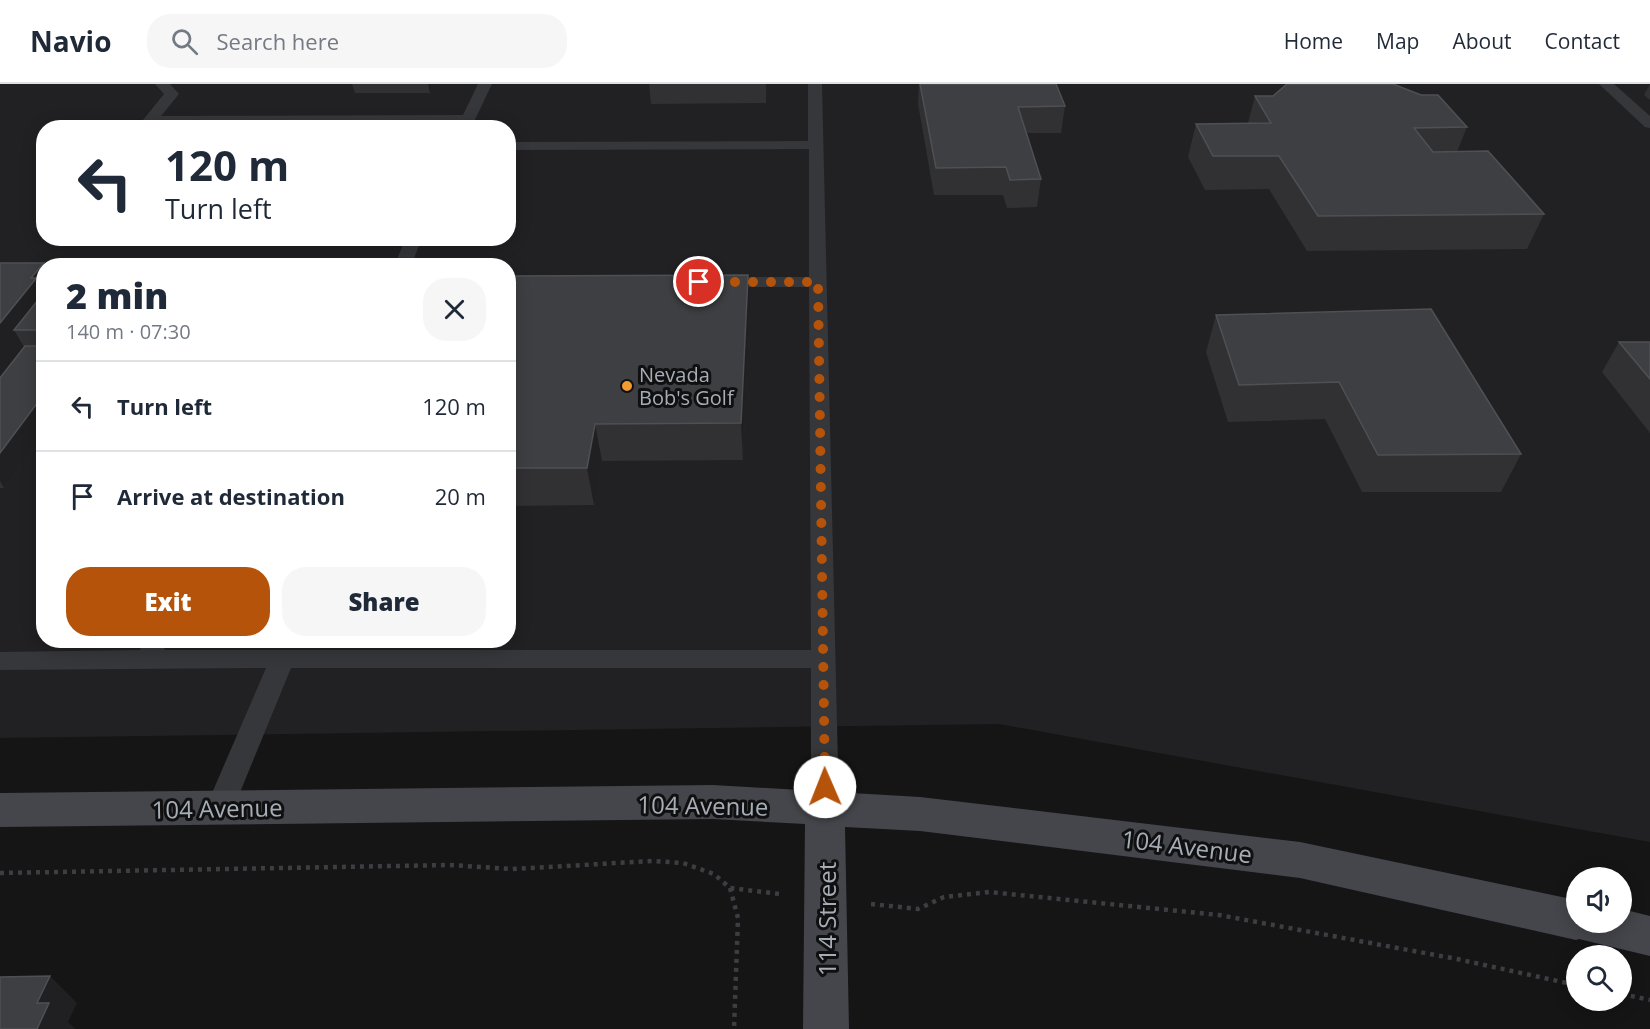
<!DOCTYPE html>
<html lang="en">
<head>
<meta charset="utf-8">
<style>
  :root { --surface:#fff; --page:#f6f6f7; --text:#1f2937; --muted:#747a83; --line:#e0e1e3; --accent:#b45309 }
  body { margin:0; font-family:"Open Sans",sans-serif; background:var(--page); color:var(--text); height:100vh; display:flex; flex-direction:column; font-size:22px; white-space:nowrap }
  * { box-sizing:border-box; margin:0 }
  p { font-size:20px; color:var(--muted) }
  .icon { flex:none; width:33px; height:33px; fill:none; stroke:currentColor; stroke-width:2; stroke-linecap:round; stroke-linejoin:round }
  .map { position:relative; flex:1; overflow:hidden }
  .details { position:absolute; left:36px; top:174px; width:480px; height:390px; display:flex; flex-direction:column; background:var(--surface); border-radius:24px; box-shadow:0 3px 15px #0003 }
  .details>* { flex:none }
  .guide { position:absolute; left:36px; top:36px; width:480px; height:126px; border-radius:24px; box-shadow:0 3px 15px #0003; background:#fff; color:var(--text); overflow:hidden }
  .fabs { position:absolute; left:1566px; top:783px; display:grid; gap:12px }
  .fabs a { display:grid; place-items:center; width:66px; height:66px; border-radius:50%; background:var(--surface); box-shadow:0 3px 15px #0003; font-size:30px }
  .pin { position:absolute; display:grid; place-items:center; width:51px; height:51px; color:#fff; margin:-26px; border:3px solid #fff; border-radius:50%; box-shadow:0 2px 6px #0007 }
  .me { position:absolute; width:66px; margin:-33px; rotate:359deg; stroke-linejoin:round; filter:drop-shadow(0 0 4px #0008) }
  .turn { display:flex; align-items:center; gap:21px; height:126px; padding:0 30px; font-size:27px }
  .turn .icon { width:78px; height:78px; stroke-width:2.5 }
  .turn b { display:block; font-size:42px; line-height:51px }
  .round { display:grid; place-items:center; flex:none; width:63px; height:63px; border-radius:24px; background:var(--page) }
  .headline { display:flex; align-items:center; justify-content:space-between; height:102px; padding:0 30px }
  h1 { font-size:36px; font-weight:800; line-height:45px }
  .primary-button { display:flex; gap:12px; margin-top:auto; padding:12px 30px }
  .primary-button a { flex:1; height:69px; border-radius:24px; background:var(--accent); color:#fff; font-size:24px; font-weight:800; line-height:69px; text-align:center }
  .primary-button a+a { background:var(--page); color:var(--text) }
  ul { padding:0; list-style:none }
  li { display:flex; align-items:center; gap:18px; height:90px; padding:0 30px; border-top:2px solid var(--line) }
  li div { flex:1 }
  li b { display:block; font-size:22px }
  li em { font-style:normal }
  header { display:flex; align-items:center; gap:36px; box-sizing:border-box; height:84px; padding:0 30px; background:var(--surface); border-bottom:2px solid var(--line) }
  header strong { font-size:28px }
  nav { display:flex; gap:33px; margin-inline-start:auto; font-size:21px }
  .search { width:420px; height:54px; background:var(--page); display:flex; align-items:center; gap:15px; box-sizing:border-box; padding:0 21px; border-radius:24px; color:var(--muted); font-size:22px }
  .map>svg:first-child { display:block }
  .built { fill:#212123; fill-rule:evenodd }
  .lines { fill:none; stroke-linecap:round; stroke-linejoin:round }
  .path { stroke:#3c3e42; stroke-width:4.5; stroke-dasharray:4 5; stroke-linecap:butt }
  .lane { fill:#36373b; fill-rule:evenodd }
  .secondary { fill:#44464b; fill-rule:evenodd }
  .wall { fill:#313134 }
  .shaded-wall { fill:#202022 }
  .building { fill:#3d3f42; stroke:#4e5054; stroke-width:1.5 }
  .route { stroke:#b45309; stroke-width:10; stroke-dasharray:0 18 }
  .poi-dot { fill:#f29b31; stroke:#101011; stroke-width:2 }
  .labels { text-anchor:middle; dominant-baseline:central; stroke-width:6; stroke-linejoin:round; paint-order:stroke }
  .poi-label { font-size:20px; fill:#a6adb7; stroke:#101011; text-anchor:start }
  .near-street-label { font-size:24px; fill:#a6adb7; stroke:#101011 }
</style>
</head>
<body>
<header>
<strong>Navio</strong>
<div class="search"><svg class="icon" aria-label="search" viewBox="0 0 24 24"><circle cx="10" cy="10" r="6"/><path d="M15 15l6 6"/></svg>Search here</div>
<nav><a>Home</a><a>Map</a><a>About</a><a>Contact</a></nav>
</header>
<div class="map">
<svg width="1650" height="945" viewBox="0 0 1650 945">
  <rect width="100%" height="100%" fill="#151516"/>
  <path class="built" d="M 0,0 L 1650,0 L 1650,758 L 999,640 L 0,654 ZM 44,44 L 508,44 L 508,154 L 44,154 ZM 44,182 L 508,182 L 508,556 L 44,556 Z"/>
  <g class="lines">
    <path class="path" d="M 0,789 L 450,781 L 512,785 L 653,777 L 683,779 L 714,790 L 730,804 L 780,810
      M 730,804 L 738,834 L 734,945
      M 871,820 L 918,825 L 944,813 L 989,808 L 1219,831 L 1457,875 L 1576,901
      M 1622,910 L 1650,916"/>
    <path class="lane" d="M 155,0 L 170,0 L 179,10 L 161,32 L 463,31 L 478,0 L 492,0 L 471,44 L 457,44 L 459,39 L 150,40 L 143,36 L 164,10 Z
      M 808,0 L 822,0 L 839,725 L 835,733 L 825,737 L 815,733 L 811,725 L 811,584 L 291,584 L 234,723 L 230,731 L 220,735 L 210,731 L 206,723 L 266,584 L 0,586 L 0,568 L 140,566 L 145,556 L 169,556 L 164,566 L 811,566 L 809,203 L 717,203 L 711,202 L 708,198 L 711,194 L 717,193 L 809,193 L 809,65 L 508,66 L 508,58 L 808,57 Z
      M 1599,0 L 1614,0 L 1650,32 L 1650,44 L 1645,43 Z
      M 406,154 L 422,154 L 411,182 L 394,182 Z"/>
    <path class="secondary" d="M 713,701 L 920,713 L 1300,758 L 1576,816 L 1576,838 L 1622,838 L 1622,825 L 1650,832 L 1650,872 L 1579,855 L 1576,856 L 1300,794 L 920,747 L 845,743 L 849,945 L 803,945 L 805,740 L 713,735 L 0,743 L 0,709 Z"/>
  </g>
  <path class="wall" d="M 352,0 L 434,0 L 430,9 L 355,9 Z
    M 649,0 L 767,0 L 766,19 L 651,20 Z
    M 919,0 L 1056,0 L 1065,22 L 1061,49 L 1027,49 L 1041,95 L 1037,123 L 1007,124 L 1003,111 L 934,111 L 918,20 Z
    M 1285,0 L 1393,0 L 1467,43 L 1457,68 L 1544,130 L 1527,165 L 1307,167 L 1269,105 L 1205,106 L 1188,73 L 1196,40 L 1248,39 L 1255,12 L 1273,12 L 1284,3 Z
    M 1650,0 L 1650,16 L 1644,11 Z
    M 0,179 L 44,182 L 44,349 L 4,404 L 0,404 Z
    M 508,192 L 750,226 L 743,376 L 602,377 L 594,421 L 508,422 Z
    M 1216,231 L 1521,370 L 1501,408 L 1362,408 L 1325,335 L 1228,338 L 1206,268 Z
    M 1619,258 L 1650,258 L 1650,349 L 1602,288 Z"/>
  <path class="shaded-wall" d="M 428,0 L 434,0 L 430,9 Z
    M 766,0 L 767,0 L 766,19 Z
    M 44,179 L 46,182 L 44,182 L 44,246 L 14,246 L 27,268 L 0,302 L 0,239 L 31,194 Z
    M 748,191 L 750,226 L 743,376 L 741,339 Z
    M 44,310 L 44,349 L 4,404 L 0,397 L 0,369 Z
    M 595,340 L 602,377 L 594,421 L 587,384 Z
    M 50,892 L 77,919 L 68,938 L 76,945 L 37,945 L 37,919 Z"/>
  <path class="building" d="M 920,0 L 1056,0 L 1065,22 L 1018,23 L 1041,95 L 1010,96 L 1006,83 L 936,84 Z
    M 1287,0 L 1393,0 L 1421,11 L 1438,11 L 1467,43 L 1414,44 L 1433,68 L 1488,67 L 1544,130 L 1318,132 L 1279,72 L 1213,72 L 1196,40 L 1271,39 L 1255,12 L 1273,12 Z
    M 0,179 L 44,179 L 31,194 L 37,194 L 34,197 L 0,239 Z
    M 748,191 L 741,339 L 595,340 L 587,384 L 508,384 L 508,192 Z
    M 42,211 L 44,211 L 44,246 L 14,246 Z
    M 1431,225 L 1521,370 L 1378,371 L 1339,298 L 1239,301 L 1216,231 Z
    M 1619,258 L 1650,258 L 1650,295 Z
    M 25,262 L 44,262 L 44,310 L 0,369 L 0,294 Z
    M 50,892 L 37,919 L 49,919 L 37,945 L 0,945 L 0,893 Z"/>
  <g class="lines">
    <path class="route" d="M 699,198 L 818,198 L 825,703"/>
  </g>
  <circle class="poi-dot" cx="627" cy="302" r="6"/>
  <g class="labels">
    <g class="poi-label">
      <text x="639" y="290">Nevada<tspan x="639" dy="23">Bob's Golf</tspan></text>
    </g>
    <g class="near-street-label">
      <text transform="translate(703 721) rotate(1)">104 Avenue</text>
      <text transform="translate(217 724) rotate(-1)">104 Avenue</text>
      <text transform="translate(1187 762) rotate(7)">104 Avenue</text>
      <text transform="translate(826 835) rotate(-90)">114 Street</text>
    </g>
  </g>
</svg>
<div class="fabs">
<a><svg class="icon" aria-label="sound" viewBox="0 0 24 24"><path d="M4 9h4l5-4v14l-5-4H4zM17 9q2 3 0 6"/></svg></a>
<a><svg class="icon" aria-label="search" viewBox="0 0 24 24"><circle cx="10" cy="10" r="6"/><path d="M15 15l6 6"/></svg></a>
</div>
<div class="pin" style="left:699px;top:198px;background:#d93025"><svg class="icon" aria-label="arrive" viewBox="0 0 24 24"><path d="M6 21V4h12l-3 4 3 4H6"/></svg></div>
<svg class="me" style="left:825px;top:703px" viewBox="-20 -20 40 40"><circle r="19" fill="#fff"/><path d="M0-13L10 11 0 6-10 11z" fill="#b45309"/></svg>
<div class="guide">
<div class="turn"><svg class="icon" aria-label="left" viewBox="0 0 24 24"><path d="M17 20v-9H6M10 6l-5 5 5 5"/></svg><div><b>120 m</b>Turn left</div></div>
</div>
<section class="details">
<div class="headline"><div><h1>2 min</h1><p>140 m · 07:30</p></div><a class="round"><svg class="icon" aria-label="close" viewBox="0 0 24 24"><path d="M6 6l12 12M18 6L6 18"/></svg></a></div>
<ul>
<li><svg class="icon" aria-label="left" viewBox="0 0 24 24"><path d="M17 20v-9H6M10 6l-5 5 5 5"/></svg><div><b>Turn left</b></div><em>120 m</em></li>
<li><svg class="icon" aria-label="arrive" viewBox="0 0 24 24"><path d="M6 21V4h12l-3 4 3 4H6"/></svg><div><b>Arrive at destination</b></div><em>20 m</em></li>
</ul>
<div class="primary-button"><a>Exit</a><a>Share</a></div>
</section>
</div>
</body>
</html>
